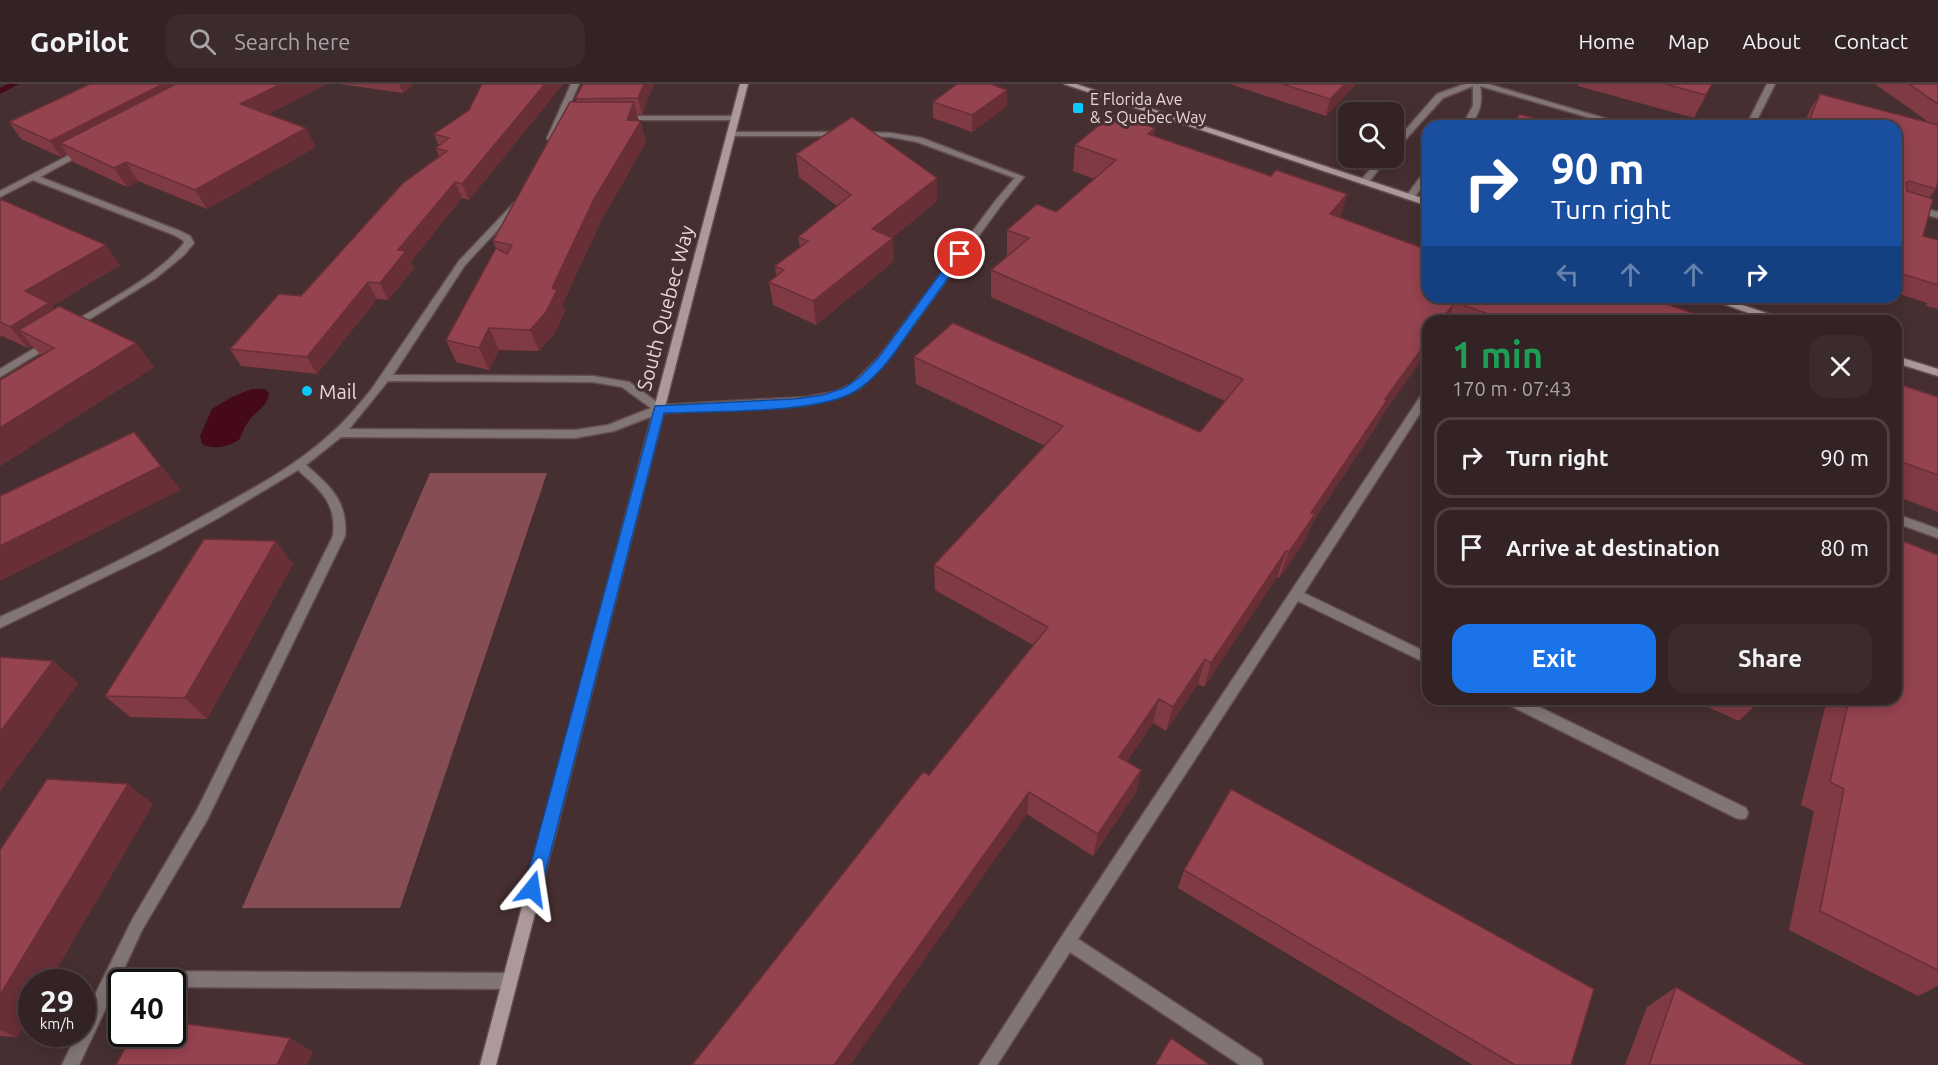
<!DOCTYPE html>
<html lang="en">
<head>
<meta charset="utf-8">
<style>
  :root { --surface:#342325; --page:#3c2b2d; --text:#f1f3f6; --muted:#a9a4a7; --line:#4e4042; --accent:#1a73e8 }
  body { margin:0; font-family:Ubuntu,sans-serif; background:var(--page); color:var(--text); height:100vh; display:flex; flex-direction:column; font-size:22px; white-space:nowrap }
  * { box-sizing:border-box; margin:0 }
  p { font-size:20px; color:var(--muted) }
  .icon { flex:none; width:33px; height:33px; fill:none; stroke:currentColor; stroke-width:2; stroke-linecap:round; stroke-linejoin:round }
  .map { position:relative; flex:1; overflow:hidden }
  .panel { position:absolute; left:1422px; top:231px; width:480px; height:390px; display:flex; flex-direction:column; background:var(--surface); border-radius:18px; box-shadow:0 3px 15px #0003,0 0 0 2px var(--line) }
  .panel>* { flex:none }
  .hud { position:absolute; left:1422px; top:36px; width:480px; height:183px; border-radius:18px; box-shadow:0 3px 15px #0003,0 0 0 2px var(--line); background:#1a4fa0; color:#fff; overflow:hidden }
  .controls { position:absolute; left:1338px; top:18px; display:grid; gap:12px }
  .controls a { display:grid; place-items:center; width:66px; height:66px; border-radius:12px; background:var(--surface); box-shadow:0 3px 15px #0003,0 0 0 2px var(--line); font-size:30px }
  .speed { position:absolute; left:18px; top:885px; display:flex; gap:12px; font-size:30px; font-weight:700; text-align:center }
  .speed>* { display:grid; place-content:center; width:78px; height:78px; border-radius:50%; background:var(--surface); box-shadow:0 3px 15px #0003,0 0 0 2px var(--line); line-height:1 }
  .speed small { font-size:15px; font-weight:400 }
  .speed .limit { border:3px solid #111; border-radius:9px; background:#fff; color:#111 }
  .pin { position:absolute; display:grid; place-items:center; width:51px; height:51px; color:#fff; margin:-26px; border:3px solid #fff; border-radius:50%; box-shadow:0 2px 6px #0007 }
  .me { position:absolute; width:66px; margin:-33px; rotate:15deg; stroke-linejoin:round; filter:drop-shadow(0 0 4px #0008) }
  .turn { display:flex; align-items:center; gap:21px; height:126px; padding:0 30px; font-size:27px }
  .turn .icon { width:78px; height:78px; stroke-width:2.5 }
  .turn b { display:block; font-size:42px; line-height:51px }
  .lanes { display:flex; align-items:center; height:57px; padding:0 30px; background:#0003; justify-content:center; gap:30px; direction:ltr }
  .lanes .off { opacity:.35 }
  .round { display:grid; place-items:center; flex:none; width:63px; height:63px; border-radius:18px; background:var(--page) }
  .head { display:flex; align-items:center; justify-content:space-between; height:102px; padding:0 30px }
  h1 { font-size:36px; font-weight:600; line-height:45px; color:#1e9e55 }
  .action { display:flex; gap:12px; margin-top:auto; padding:12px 30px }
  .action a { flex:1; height:69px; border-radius:18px; background:var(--accent); color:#fff; font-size:24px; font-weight:600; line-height:69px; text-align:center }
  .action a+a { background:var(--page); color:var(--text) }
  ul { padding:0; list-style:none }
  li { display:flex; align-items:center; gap:18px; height:81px; margin:0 12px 9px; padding:0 18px; border:3px solid var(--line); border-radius:18px }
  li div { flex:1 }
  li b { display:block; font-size:22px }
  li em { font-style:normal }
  header { display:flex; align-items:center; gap:36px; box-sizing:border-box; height:84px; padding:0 30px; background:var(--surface); border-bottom:2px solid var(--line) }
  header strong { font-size:28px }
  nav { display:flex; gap:33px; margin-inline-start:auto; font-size:21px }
  .search { width:420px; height:54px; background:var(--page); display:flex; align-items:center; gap:15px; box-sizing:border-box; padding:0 21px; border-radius:18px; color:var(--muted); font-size:22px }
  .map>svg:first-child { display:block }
  .green { fill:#864d54 }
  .water { fill:#450917 }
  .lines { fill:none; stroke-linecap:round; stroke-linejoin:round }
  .stream { fill:#450917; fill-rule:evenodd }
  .lane-casing { stroke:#634d4f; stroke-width:3 }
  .street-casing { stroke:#634d4f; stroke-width:3 }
  .secondary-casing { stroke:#634d4f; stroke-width:3 }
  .lane { fill:#827576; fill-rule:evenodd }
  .street { fill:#827576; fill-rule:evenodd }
  .secondary { fill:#ac999a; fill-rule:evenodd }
  .wall { fill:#803a44 }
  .shaded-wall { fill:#682f37 }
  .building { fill:#95434f; stroke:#682f37; stroke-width:1.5 }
  .route { fill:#1a73e8; stroke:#114b97; stroke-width:1.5 }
  .poi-dot { fill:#09cafa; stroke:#462f31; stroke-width:2 }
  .labels { text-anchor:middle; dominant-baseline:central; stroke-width:6; stroke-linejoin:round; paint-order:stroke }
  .far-poi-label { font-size:16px; fill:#e6d7d8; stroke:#462f31; text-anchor:start }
  .street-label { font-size:20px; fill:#e6d7d8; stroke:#462f31 }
  .poi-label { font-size:20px; fill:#e6d7d8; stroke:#462f31; text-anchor:start }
</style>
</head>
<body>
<header>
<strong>GoPilot</strong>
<div class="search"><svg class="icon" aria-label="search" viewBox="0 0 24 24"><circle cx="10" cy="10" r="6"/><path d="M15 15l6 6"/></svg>Search here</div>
<nav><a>Home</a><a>Map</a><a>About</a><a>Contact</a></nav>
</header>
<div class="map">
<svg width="1938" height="981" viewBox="0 0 1938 981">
  <rect width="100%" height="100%" fill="#462f31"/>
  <path class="green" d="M 430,389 L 547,389 L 400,824 L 242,824 Z"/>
  <path class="water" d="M 252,305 L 265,305 L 269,309 C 267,324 255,327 248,338 C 244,343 242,350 239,356 C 227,363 214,366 202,360 L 200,352 L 212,325 L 232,313 Z"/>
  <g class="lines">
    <path class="stream" d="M 8,0 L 19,0 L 0,10 L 0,4 Z"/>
    <g class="lane-casing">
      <path id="lane" d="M 571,0 L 579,0 L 555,54 L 548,56 L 547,54 Z
        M 619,32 L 735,32 L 739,34 L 735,36 L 622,36 L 618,34 Z
        M 728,48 L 841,48 L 845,50 L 841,52 L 731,52 L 727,50 Z
        M 859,48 L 891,49 L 922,54 L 1024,93 L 1002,120 L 887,277 L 860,304 L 841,313 L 807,321 L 660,329 L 614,347 L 575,354 L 341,353 L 306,381 C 330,402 348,417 345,452 L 207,736 L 142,846 L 123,887 L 508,889 L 514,891 L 516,897 L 514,903 L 508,905 L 172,903 L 172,898 L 122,898 L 122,903 L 116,903 L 79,981 L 62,981 L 77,950 L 82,950 L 82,937 L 132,836 L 197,726 L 333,452 C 337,419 321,407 298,386 L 220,433 L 160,466 L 0,544 L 0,533 C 66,503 132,471 196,436 C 241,411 289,387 327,353 C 344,339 357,323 371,306 L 459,177 L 515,118 L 522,120 L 465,181 L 393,291 L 593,292 L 629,298 L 661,321 L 807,313 L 834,308 L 852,300 L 879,273 L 996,116 L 1015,94 L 917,58 L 891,53 L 862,52 L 858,50 ZM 388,297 L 593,298 L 622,303 L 651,324 L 608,341 L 575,346 L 349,345 Z
        M 81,65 L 88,67 L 40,93 L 180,147 L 190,152 L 194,159 L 184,171 L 156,194 L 72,246 L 69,245 L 69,241 C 107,216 155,195 184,159 L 183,156 L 174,151 L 33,96 L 0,113 L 0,107 Z
        M 50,255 L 54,256 L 54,260 L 0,293 L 0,285 Z
        M 1428,306 L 1428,317 L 1304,509 L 1428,569 L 1428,580 L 1298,517 L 1078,855 L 1261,975 L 1263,981 L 1240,981 L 1070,868 L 997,981 L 979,981 L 1062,852 L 1424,307 Z
        M 1896,430 L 1938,445 L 1938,454 L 1896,439 Z
        M 1503,615 L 1523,615 L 1746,724 L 1748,729 L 1746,734 L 1741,735 L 1736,734 L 1505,619 Z"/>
    </g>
    <g class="street-casing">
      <path id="street" d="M 1465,0 L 1488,0 L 1631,42 L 1618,42 L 1480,2 C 1483,18 1480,29 1470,42 L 1462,42 L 1473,22 L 1473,2 L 1443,14 L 1397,65 L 1394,65 L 1394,59 L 1437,10 Z
        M 1767,0 L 1775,0 L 1754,42 L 1746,42 Z
        M 1380,74 L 1388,74 L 1367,100 L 1361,100 L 1361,96 Z
        M 1428,86 L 1428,95 L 1413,115 L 1407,115 L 1407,111 L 1425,87 Z
        M 1896,116 L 1938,128 L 1938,134 L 1896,122 Z"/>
    </g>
    <g class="secondary-casing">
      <path id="secondary" d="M 740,0 L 748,0 L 496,981 L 480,981 Z
        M 1064,0 L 1076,0 L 1428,116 L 1428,122 Z
        M 1704,213 L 1719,213 L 1784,235 L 1786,237 L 1771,237 Z
        M 1896,272 L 1938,285 L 1938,292 L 1896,279 Z"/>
    </g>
    <use href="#lane" class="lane"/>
    <use href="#street" class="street"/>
    <use href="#secondary" class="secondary"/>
  </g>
  <path class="wall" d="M 90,0 L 327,0 L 268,30 L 316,63 L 207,125 L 138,97 L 127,103 L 73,78 L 67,70 L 61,73 L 21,55 L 9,38 Z
    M 339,0 L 414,0 L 403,9 Z
    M 482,0 L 563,0 L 469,116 L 462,114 L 411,177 L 414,184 L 388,216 L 377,215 L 317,290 L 241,282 L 230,265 L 301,212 L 439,73 L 436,64 L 439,62 L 434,50 L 469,26 Z
    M 654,0 L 642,30 L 637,30 L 646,58 L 601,137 L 562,221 L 565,227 L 554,250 L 539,267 L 499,266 L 489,286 L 456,278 L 446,256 L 496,165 L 493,157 L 577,18 L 575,15 Z
    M 1230,0 L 1356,0 L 1326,32 Z
    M 1578,0 L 1712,0 L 1694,34 L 1578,2 Z
    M 1875,0 L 1938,0 L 1938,102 L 1937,101 L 1936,105 L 1929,114 L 1923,152 L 1938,156 L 1938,225 L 1926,222 L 1927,219 L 1896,209 L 1896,42 L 1803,42 L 1810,26 L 1820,10 L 1930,39 Z
    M 933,18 L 1007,22 L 972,48 L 933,34 Z
    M 1155,44 L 1154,52 L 1271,92 L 1347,110 L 1340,134 L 1428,213 L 1716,237 L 1428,237 L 1376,343 L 1312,439 L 1305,457 L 1279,494 L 1277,493 L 1204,603 L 1198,600 L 1166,647 L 1153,639 L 1127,677 L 1141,686 L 1136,708 L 1093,772 L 1027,730 L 929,691 L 1033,561 L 935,506 L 934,481 L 1045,362 L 916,300 L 914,273 L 1200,348 L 1225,317 L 991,213 L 991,186 L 1007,173 L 1007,146 L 1056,128 L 1094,95 L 1073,87 L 1075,61 Z
    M 796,70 L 937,117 L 892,154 L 894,177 L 816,241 L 773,221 L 769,198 L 776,192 L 775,182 L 800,163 L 798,153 L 837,122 L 799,93 Z
    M 0,115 L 120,181 L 52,222 L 54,225 L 136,259 L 154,283 L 0,382 L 0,296 L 42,271 L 40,270 L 32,262 L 28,264 L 2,252 L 0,253 Z
    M 1896,299 L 1938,313 L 1938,428 L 1896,412 Z
    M 1938,471 L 1938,902 L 1918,912 L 1789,846 L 1814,727 L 1801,721 L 1827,615 L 1896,615 Z
    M 293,480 L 207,635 L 130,633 L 105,612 Z
    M 1690,615 L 1762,615 L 1739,637 Z
    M 153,720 L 49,898 L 32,898 L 32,929 L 17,953 L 0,952 L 0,766 Z
    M 1184,786 L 1571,981 L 1473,981 L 1178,804 Z
    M 1676,903 L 1806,981 L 1625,981 L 1647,923 Z"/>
  <path class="shaded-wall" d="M 163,0 L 203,0 L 60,59 L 67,70 L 61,73 L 50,57 Z
    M 281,0 L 327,0 L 251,39 L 240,20 Z
    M 399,0 L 414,0 L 403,9 Z
    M 545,0 L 563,0 L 469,116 L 462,100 Z
    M 644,0 L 654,0 L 642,30 L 638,14 Z
    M 1345,0 L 1356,0 L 1326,32 L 1330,15 Z
    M 1007,6 L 1007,22 L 972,48 L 972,31 Z
    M 634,18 L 639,39 L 641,37 L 646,58 L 601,137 L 562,221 L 565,227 L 554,250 L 539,267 L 530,246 L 552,204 Z
    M 306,44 L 316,63 L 207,125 L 195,106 Z
    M 1155,44 L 1151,71 L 1148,50 Z
    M 126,78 L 138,97 L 127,103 L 114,84 Z
    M 937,94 L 937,117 L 874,169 L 872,145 Z
    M 455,98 L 462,114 L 411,177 L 414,184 L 388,216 L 380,199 L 398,166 Z
    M 1347,110 L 1339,137 L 1330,130 Z
    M 893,154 L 894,177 L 816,241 L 813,217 Z
    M 106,161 L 120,181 L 52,222 L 66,240 L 19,246 L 32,262 L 28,264 L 10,243 L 25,207 Z
    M 368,198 L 377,215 L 317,290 L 307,273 Z
    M 1455,218 L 1447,237 L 1441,237 Z
    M 489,244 L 499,266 L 489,286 L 479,264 Z
    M 1428,256 L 1428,267 L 1379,336 L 1376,343 L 1312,439 L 1305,457 L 1279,494 L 1289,468 L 1311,429 L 1385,315 Z
    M 136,259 L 154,283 L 0,382 L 0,344 Z
    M 134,348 L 181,406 L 0,497 L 0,462 Z
    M 276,457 L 293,480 L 207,635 L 185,614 Z
    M 1286,467 L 1277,493 L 1204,603 L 1211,579 Z
    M 1205,575 L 1198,600 L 1166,647 L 1173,623 Z
    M 53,577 L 79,599 L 0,708 L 0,648 Z
    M 1159,615 L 1153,639 L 1114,696 L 1119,673 Z
    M 1141,686 L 1136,708 L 1093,772 L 1098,750 Z
    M 128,700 L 153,720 L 49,898 L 32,898 L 32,929 L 17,953 L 0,946 L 0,911 Z
    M 1029,708 L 1027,730 L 850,981 L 834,981 Z
    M 290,954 L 313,968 L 307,981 L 277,981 Z"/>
  <path class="building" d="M 90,0 L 163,0 L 50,57 L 9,38 Z
    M 176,0 L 281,0 L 240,20 L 306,44 L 195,106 L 126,78 L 114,84 L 60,59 Z
    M 482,0 L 545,0 L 462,100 L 455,98 L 398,166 L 406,167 L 380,199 L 368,198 L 307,273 L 230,265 L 279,210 L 301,212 L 403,99 L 447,67 L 436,64 L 449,54 L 434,50 L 469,26 Z
    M 583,0 L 644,0 L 638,14 L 575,15 Z
    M 957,0 L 991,0 L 1007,6 L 972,31 L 933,18 Z
    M 1282,0 L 1345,0 L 1330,15 Z
    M 1665,0 L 1712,0 L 1706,11 Z
    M 1909,0 L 1938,0 L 1938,20 Z
    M 1820,10 L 1938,41 L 1938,97 L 1936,105 L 1909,97 L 1906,99 L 1907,107 L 1933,115 L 1923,152 L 1938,156 L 1938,201 L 1896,188 L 1896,79 L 1899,71 L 1896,70 L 1896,42 L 1807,42 Z
    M 570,18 L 634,18 L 627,36 L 641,37 L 594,115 L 552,204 L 557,206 L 546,228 L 530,246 L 489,244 L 479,264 L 446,256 L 496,164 L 507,170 L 512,161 L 493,157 Z
    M 1113,30 L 1155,44 L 1148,50 L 1271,92 L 1276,86 L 1347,110 L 1330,130 L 1428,166 L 1428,213 L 1646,213 L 1716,237 L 1507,237 L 1455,218 L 1441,237 L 1428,237 L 1428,256 L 1385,315 L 1387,316 L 1311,429 L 1315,430 L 1289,468 L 1286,467 L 1211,579 L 1205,575 L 1173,623 L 1159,615 L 1119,673 L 1141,686 L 1098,750 L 1029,708 L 834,981 L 692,981 L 923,688 L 929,691 L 1048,543 L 934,481 L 1063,342 L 914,273 L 953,239 L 1200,348 L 1243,295 L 991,186 L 1029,154 L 1007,146 L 1037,120 L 1056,128 L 1116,76 L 1075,61 Z
    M 1520,30 L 1563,42 L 1510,42 Z
    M 852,33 L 937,94 L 872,145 L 893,154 L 813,217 L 769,198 L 784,186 L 775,182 L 808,157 L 798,153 L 851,111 L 796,70 Z
    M 0,115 L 106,161 L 25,207 L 49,219 L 10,243 L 0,238 Z
    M 59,222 L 136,259 L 0,344 L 0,296 L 54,264 L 19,246 Z
    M 1896,299 L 1938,313 L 1938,391 L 1896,376 Z
    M 134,348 L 161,382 L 0,462 L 0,412 Z
    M 1896,454 L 1938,471 L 1938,886 L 1820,827 L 1844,705 L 1830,698 L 1849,615 L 1896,615 Z
    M 204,455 L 276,457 L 185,614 L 105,612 Z
    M 0,573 L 53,577 L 0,648 Z
    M 47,695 L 128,700 L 0,911 L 0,766 Z
    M 1231,705 L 1594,905 L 1571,981 L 1515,981 L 1184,786 Z
    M 1676,903 L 1806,981 L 1649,981 Z
    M 180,939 L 290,954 L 277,981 L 116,981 L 128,959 L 167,964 Z
    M 1171,954 L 1210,981 L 1155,981 Z"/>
  <path class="route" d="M 960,167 L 965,170 C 949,194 931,217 914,241 C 897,265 880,293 854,308 C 816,330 710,327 664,329 L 541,805 L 538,811 L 532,813 L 526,811 L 524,805 L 655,322 L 794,315 L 823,311 L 844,304 L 860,293 L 879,273 L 956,168 Z"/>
  <g class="poi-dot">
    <rect x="1072" y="18" width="12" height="12" rx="3"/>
    <circle cx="307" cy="307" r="6"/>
  </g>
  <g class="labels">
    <g class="far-poi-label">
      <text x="1090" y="15">E Florida Ave<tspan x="1090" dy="18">&amp; S Quebec Way</tspan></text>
    </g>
    <g class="street-label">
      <text transform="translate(665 224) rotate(-75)">South Quebec Way</text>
    </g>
    <g class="poi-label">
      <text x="319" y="307">Mail</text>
    </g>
  </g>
</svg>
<div class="controls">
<a><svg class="icon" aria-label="search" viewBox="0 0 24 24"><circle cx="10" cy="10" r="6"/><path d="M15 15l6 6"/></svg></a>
</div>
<div class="speed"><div>29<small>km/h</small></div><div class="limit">40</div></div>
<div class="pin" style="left:960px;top:170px;background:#d93025"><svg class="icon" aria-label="arrive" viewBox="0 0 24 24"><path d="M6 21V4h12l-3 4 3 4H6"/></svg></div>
<svg class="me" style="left:532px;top:805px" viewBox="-20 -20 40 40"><path d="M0-17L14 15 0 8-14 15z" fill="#1a73e8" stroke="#fff" stroke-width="4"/></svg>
<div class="hud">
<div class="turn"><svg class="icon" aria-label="right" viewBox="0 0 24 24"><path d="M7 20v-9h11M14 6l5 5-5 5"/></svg><div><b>90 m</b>Turn right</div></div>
<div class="lanes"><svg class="icon off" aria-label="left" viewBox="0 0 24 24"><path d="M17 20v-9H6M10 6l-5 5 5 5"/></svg><svg class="icon off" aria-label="ahead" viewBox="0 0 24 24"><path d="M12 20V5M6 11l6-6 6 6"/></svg><svg class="icon off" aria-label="ahead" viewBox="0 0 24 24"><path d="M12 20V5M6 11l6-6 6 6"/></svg><svg class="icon" aria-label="right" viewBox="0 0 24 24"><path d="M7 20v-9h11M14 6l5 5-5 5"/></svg></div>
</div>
<section class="panel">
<div class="head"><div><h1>1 min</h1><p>170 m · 07:43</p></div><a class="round"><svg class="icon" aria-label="close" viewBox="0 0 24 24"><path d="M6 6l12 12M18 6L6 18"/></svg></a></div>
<ul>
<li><svg class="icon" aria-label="right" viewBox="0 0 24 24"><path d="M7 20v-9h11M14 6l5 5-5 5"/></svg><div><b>Turn right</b></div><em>90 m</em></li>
<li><svg class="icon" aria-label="arrive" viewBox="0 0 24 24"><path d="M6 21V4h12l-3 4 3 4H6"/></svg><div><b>Arrive at destination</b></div><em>80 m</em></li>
</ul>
<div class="action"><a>Exit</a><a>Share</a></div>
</section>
</div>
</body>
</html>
